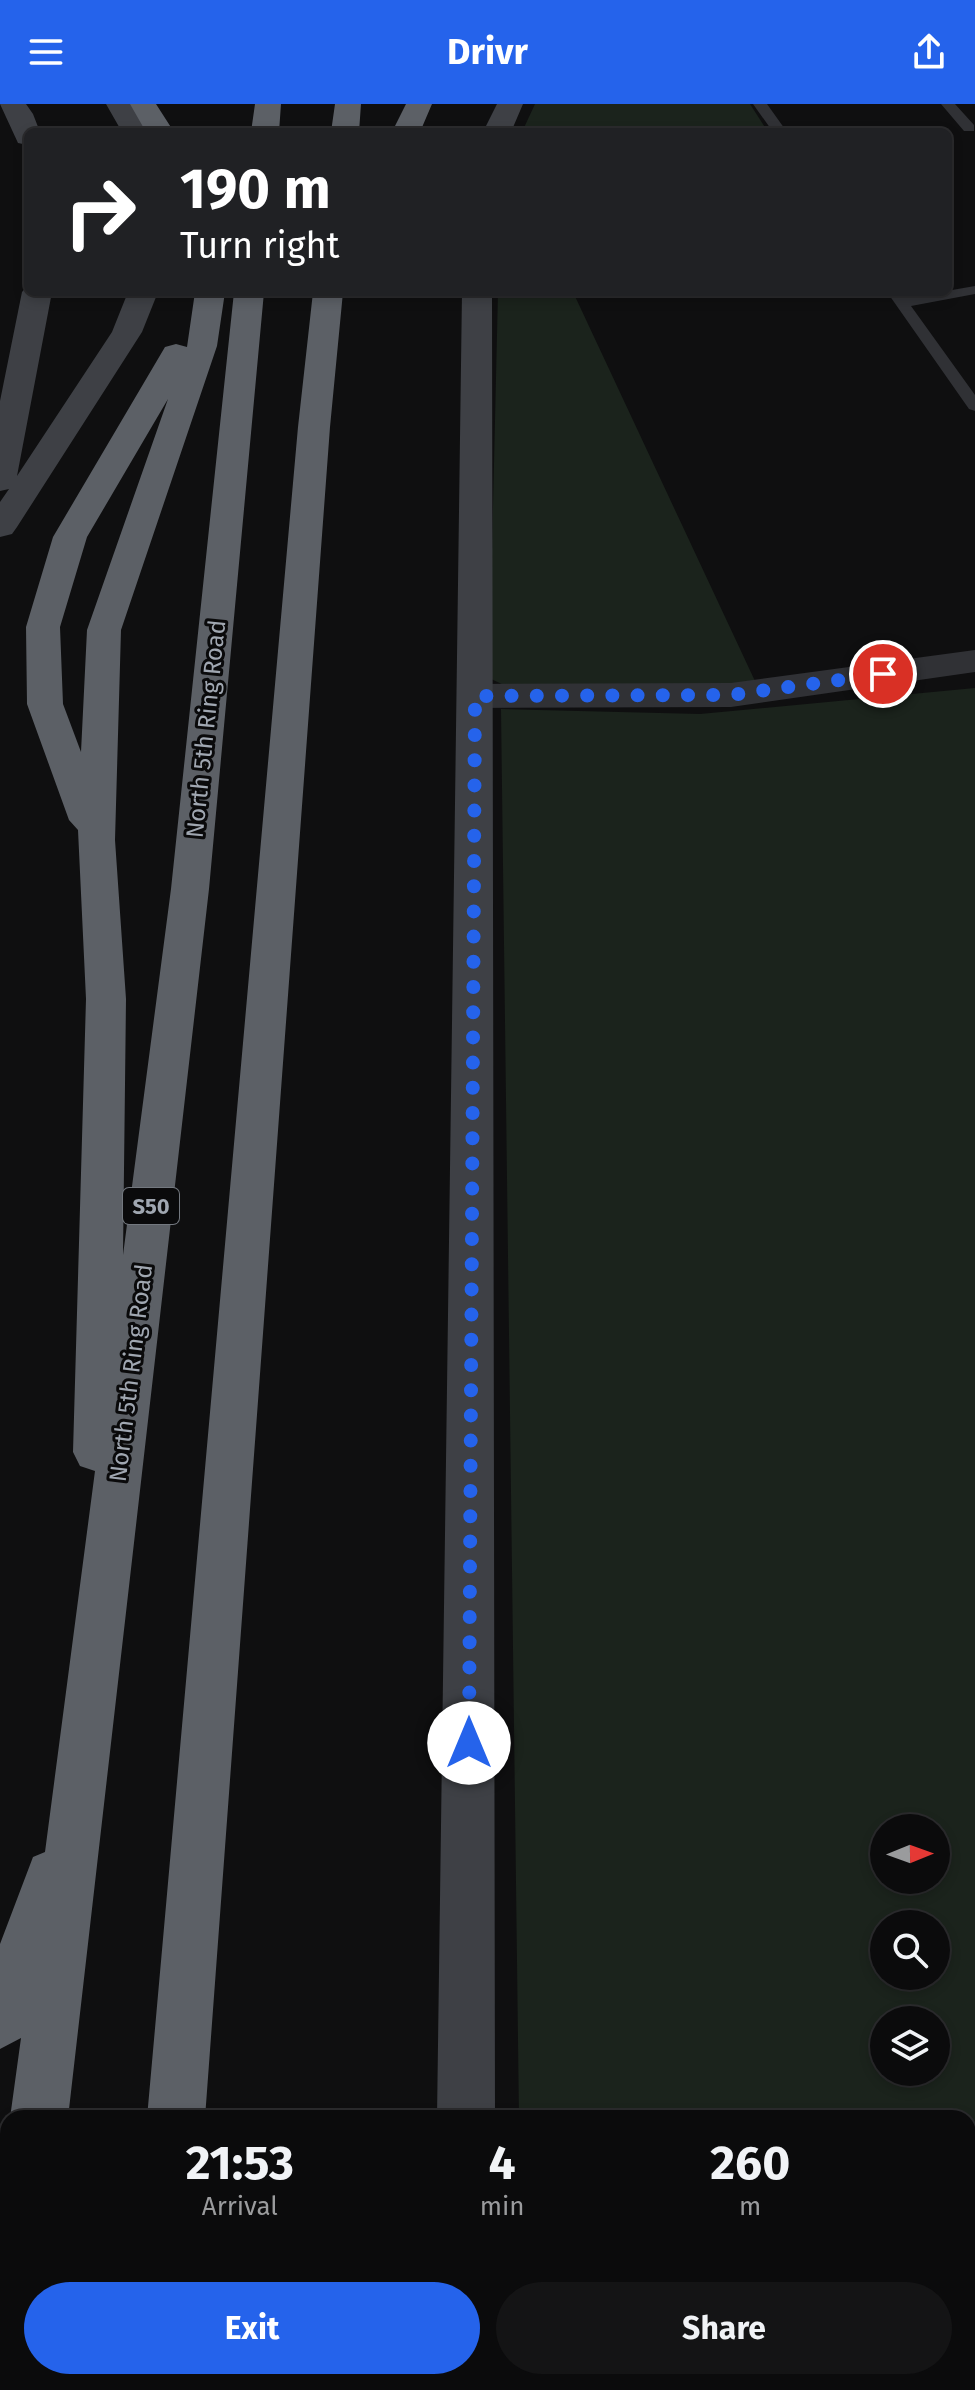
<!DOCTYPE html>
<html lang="en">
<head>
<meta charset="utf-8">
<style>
  :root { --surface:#0b0b0c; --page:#141415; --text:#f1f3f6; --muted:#9a9b9d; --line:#2b2b2d; --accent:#2563eb }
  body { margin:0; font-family:"Fira Sans",sans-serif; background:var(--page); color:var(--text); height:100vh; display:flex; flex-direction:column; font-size:30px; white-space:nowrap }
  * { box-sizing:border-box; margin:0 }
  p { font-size:26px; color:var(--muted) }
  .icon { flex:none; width:44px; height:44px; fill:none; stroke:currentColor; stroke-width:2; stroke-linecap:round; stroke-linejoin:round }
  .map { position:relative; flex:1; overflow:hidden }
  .side { position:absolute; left:0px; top:2006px; width:976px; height:280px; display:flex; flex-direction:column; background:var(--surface); border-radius:24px 24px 0 0; box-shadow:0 4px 12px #0003,0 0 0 2px var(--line) }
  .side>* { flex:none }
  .guide { position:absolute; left:24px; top:24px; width:928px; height:168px; border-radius:12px; box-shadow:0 4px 12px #0003,0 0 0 2px var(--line); background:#202124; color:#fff; overflow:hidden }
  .needle { width:52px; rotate:89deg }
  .controls { position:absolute; left:870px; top:1710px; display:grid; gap:16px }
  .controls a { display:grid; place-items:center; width:80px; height:80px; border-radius:50%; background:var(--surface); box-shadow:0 4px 12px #0003,0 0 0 2px var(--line); font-size:40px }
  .pin { position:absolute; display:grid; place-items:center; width:68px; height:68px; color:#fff; margin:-34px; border:4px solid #fff; border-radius:50%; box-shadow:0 2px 8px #0007 }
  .me { position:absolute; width:88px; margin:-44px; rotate:0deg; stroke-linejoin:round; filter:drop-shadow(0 0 6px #0008) }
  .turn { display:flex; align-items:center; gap:28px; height:168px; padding:0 24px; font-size:36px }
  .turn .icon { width:104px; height:104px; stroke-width:2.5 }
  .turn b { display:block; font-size:56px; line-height:68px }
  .eta { display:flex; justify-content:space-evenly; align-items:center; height:136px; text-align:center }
  .eta b { font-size:48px; font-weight:700; line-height:56px }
  .button { display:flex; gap:16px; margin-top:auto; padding:16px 24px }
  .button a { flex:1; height:92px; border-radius:48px; background:var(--accent); color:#fff; font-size:32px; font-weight:700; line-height:92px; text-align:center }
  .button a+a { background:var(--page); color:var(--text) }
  header { display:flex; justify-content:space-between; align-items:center; height:104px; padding:0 24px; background:var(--accent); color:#fff; font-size:36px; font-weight:700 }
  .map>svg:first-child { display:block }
  .green { fill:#1b231c; fill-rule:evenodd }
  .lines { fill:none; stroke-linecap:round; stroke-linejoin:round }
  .lane { fill:#303135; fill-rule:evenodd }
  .street { fill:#303135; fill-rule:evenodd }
  .secondary { fill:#3e4045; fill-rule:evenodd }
  .highway { fill:#5c6066; fill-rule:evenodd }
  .route { stroke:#2563eb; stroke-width:14; stroke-dasharray:0 25.2 }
  .labels { text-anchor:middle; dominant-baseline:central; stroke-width:6; stroke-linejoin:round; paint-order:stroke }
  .shield { fill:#0a0a0b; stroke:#73787f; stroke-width:2 }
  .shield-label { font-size:22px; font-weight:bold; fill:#a0a7b1 }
  .street-label { font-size:24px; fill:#a0a7b1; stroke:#0a0a0b }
</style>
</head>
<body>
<header><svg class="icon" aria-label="menu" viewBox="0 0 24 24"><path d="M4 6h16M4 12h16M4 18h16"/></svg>Drivr<svg class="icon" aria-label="share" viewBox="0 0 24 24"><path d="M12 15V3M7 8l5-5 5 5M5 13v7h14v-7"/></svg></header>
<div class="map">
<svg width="975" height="2286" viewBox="0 0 975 2286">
  <rect width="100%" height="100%" fill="#0f0f10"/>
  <path class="green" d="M 535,0 L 750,0 L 768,28 L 522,28 Z
    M 498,188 L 573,188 L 755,577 L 724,581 L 506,582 L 489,574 Z
    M 975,584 L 975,2286 L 523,2286 L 523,2278 L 968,2278 L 968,2014 L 519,2014 L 501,605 L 700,610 ZM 936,1724 L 936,1776 L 884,1776 L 884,1724 ZM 884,1820 L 936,1820 L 936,1872 L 884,1872 ZM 936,1916 L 936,1968 L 884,1968 L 884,1916 Z"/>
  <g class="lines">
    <path class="lane" d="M 753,0 L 767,0 L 787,28 L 773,28 Z
      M 941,0 L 955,0 L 974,21 L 974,27 L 964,27 Z
      M 975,182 L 975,190 L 911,202 L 975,291 L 975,307 L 969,305 L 887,188 L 901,188 L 906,194 Z"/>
    <path class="street" d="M 975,546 L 975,568 L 731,603 L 475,604 L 462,600 L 457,592 L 462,584 L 475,580 L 731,579 Z"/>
    <path class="secondary" d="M 0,0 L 26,0 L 33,10 L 40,28 L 28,28 L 28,41 L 18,39 Z
      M 106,0 L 132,0 L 150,28 L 122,28 Z
      M 497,0 L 523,0 L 511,28 L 483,28 Z
      M 28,181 L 28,188 L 52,188 L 17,372 L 112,228 L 128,188 L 158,188 L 142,228 L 17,423 L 12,430 L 0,433 L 0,398 L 9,385 L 0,387 L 0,297 L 22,188 Z
      M 462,188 L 492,188 L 495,2014 L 437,2014 Z
      M 434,2278 L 496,2278 L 495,2286 L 433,2286 Z"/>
    <path class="highway" d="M 130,0 L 156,0 L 174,28 L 146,28 Z
      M 255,0 L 281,0 L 279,28 L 251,28 Z
      M 335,0 L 361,0 L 359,28 L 331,28 Z
      M 406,0 L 432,0 L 420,28 L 392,28 Z
      M 195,188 L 225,188 L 217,242 L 121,526 L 115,736 L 126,895 L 123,1151 L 171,785 L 234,188 L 264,188 L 209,785 L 68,2014 L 10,2014 L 21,1934 L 0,1945 L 0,1840 L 33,1753 L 45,1748 L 95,1367 L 80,1362 L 73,1348 L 86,895 L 78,726 L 69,716 L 27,600 L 26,523 L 53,433 L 165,243 L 176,240 L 187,243 ZM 168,295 L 87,526 L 81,648 L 63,600 L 60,523 L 87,433 Z
      M 313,188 L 343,188 L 330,323 L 205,2014 L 147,2014 L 298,323 Z
      M 8,2227 L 8,2278 L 36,2278 L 35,2286 L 0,2286 L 0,2230 Z
      M 123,2278 L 185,2278 L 184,2286 L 122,2286 Z"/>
  </g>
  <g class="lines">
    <path class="route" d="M 469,1639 L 475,592 L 731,591 L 883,570"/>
  </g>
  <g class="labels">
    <rect class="shield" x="123" y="1084" width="56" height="36" rx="6"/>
    <g class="shield-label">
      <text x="151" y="1102">S50</text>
    </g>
    <g class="street-label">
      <text transform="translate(206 625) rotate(-84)">North 5th Ring Road</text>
      <text transform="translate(131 1269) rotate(-83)">North 5th Ring Road</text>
    </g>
  </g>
</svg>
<div class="controls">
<a><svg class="needle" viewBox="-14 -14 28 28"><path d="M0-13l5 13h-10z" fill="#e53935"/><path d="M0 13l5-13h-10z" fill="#9a9b9d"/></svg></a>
<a><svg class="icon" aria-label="search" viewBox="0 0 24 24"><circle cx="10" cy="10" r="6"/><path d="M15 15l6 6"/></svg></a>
<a><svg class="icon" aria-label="layers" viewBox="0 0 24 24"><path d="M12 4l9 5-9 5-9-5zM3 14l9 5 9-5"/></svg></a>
</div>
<div class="pin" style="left:883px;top:570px;background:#d93025"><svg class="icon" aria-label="arrive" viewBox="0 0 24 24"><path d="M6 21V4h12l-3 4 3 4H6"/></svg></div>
<svg class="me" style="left:469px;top:1639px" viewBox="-20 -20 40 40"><circle r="19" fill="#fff"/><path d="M0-13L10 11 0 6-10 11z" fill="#2563eb"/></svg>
<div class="guide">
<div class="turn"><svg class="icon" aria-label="right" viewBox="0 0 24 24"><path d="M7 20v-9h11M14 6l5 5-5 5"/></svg><div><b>190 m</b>Turn right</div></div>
</div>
<section class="side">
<div class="eta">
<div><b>21:53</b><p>Arrival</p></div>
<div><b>4</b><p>min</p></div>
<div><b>260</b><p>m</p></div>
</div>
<div class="button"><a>Exit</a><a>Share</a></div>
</section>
</div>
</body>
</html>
